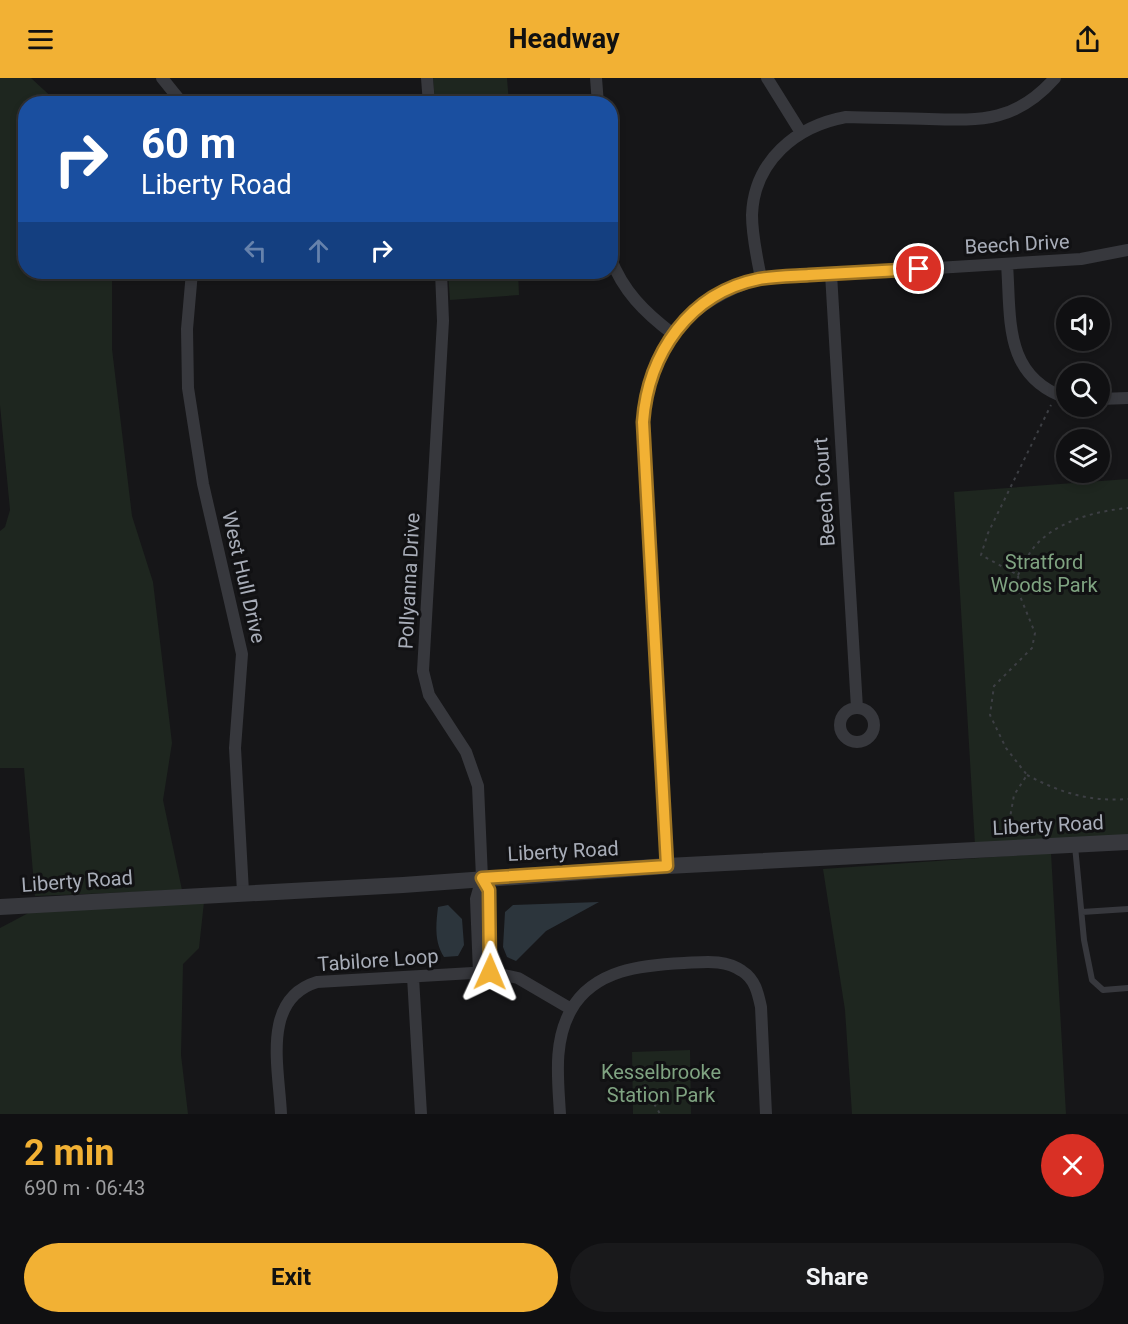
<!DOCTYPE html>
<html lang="en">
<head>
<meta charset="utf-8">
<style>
  :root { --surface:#101012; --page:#19191b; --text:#f1f3f6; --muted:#9c9d9f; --line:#303032; --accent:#f2b134 }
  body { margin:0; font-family:Roboto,sans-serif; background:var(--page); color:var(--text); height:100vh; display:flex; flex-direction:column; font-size:22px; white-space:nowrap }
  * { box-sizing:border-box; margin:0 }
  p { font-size:20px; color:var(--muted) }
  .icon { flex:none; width:33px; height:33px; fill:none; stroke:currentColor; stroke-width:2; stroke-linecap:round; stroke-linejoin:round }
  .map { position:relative; height:1036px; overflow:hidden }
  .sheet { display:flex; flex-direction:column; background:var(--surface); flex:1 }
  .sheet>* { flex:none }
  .guide { position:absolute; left:18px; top:18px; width:600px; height:183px; border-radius:24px; box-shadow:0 3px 9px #0003,0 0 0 2px var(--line); background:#1a4fa0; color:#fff; overflow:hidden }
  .fabs { position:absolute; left:1056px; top:219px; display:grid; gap:12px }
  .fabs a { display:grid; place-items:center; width:54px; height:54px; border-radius:50%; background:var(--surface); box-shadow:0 3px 9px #0003,0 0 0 2px var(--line); font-size:30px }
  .pin { position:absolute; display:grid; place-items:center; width:51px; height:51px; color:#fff; margin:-26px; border:3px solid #fff; border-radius:50%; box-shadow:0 2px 6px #0007 }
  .me { position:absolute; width:66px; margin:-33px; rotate:1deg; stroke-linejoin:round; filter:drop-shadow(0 0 4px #0008) }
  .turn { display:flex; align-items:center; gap:21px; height:126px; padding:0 24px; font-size:27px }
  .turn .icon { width:78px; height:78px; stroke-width:2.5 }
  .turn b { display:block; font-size:42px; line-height:51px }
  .lanes { display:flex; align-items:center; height:57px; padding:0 24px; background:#0003; justify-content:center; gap:30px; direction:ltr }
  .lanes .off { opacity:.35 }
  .round { display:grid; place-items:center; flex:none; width:63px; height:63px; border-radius:32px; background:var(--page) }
  .headline { display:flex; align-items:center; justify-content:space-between; height:102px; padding:0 24px }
  h1 { font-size:36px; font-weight:700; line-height:45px; color:var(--accent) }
  .action { display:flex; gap:12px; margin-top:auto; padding:12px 24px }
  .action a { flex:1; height:69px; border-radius:36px; background:var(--accent); color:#111; font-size:24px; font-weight:700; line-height:69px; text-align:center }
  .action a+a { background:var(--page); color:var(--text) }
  header { display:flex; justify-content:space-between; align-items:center; height:78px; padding:0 24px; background:var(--accent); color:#111; font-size:27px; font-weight:700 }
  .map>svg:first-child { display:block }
  .green { fill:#1e261f }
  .water { fill:#2c353c }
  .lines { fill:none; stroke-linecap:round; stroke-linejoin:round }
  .path { stroke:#3d3f44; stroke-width:2; stroke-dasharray:3 4.5; stroke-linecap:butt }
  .service { stroke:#37383d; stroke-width:6 }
  .minor { stroke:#37383d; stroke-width:12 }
  .tertiary { stroke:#37383d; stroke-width:16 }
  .route-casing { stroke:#9d7322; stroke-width:15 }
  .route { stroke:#f2b134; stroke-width:10 }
  .labels { text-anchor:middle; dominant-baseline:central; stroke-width:6; stroke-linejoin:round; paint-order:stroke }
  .street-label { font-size:20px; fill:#a8adb8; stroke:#111113 }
  .park-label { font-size:20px; fill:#7fa381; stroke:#111113 }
</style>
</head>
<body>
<header><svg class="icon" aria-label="menu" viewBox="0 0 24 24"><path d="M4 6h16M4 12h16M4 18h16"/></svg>Headway<svg class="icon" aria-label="share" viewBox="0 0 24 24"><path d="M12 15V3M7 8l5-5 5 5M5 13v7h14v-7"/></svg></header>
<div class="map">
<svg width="1128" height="1036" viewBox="0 0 1128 1036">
  <rect width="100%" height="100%" fill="#161618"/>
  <path class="green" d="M 0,0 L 31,0 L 58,25 L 26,26 L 26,194 L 112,194 L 112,271 L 132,438 L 153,504 L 172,665 L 163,722 L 182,812 L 35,818 L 24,690 L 0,690 L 0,453 L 5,449 L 10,432 L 0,327 Z
    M 433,0 L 507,0 L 509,25 L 435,25 Z
    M 448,194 L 518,194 L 519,217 L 450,222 Z
    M 1128,401 L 1128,759 L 975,767 L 954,414 Z
    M 1051,775 L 1066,1036 L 852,1036 L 845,932 L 823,791 Z
    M 204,824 L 199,870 L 183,886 L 181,977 L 188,1036 L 0,1036 L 0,850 L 36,831 Z
    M 690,972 L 691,1036 L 633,1036 L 632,974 Z"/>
  <path class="water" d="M 599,824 L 546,853 L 516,883 L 507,879 L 503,869 L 505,834 L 513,827 Z
    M 448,827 L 462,841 L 464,867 L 458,878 L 444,879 C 434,864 436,846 438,829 Z"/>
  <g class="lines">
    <path class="path" d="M 1018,497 C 1023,488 1028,476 1035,468 C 1057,443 1096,433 1128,430
      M 1027,697 C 1061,715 1090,724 1128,721
      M 1008,751 L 1014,717 L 1027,697 L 1006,670 L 990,637 L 994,608 L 1032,570 L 1035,555 L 1020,518 L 1018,497 L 981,477 L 988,455 L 1051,327
      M 649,989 L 643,990 C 637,1003 654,1024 660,1036"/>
    <path class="service" d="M 1075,768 L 1084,862 L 1092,902 L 1103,912 L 1128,910
      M 1082,834 L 1128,831"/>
    <path class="minor" d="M 162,0 L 183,26
      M 427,0 L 429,26
      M 596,0 L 598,26
      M 767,0 L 800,53
      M 610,179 C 623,213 644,234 673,256
      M 1007,186 C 1011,241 1003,298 1066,320
      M 192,194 L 187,251 L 188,310 L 203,406 L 242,576 L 235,670 L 243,814
      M 441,194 L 443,243 L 423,593 L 429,617 L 466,674 L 478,708 L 482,800 L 476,821 L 479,895
      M 831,196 L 857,630
      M 761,200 C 757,180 752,158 752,137 C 754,83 796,48 846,39 C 873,40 901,40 929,41 C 983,43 1017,43 1055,0
      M 1100,321 L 1128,320
      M840 647a17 17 0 1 1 34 0a17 17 0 1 1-34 0Z
      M 667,788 L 643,344 C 649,268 688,223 759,201 L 1081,181 L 1128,172
      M 482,800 L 489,812 L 490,894
      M 413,899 L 421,1036
      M 281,1036 C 279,990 261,921 317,904 L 490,894 L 518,900 L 571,931
      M 560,1036 C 558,1001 553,964 571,932 C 594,891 643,887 684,885 C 705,884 725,881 742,893 C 755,901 758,915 761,929 L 766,1036"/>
    <path class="tertiary" d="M 0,829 L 403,807 L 667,788 L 1128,764"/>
  </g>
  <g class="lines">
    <g class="route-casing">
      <path id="route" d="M 490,894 L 489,812 L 482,800 L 667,788 L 643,344 C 648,276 689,215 759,201 C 775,198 793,198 809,197 C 846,195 883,193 919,191"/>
    </g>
    <use href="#route" class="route"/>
  </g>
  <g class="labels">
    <g class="street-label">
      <text transform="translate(1017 166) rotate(-3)">Beech Drive</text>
      <text transform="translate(824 414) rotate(-94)">Beech Court</text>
      <text transform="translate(244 499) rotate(77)">West Hull Drive</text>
      <text transform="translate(409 503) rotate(-87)">Pollyanna Drive</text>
      <text transform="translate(1048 747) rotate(-3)">Liberty Road</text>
      <text transform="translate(563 773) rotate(-3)">Liberty Road</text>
      <text transform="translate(77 803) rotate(-4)">Liberty Road</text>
      <text transform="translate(378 882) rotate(-4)">Tabilore Loop</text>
    </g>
    <g class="park-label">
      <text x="1044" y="484">Stratford<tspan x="1044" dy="23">Woods Park</tspan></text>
      <text x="661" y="994">Kesselbrooke<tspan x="661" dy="23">Station Park</tspan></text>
    </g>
  </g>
</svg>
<div class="fabs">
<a><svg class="icon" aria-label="sound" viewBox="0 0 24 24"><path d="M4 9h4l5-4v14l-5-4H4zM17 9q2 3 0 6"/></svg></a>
<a><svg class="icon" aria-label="search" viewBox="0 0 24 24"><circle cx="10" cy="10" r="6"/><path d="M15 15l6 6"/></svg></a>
<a><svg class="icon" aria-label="layers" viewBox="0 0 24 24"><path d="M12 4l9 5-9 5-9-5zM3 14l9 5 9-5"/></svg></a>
</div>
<div class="pin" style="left:919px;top:191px;background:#d93025"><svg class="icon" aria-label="arrive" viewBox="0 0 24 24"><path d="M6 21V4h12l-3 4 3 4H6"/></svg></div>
<svg class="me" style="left:490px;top:894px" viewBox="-20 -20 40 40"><path d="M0-17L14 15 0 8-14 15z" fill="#f2b134" stroke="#fff" stroke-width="4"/></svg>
<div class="guide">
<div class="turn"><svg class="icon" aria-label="right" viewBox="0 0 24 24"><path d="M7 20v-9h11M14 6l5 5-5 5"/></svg><div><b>60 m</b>Liberty Road</div></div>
<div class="lanes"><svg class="icon off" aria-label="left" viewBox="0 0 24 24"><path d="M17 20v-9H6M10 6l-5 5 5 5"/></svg><svg class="icon off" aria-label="ahead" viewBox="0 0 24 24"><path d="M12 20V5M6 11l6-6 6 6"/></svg><svg class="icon" aria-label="right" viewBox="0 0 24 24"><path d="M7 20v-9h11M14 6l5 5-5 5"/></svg></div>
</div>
</div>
<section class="sheet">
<div class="headline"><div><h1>2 min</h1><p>690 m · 06:43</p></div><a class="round" style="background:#d93025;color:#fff"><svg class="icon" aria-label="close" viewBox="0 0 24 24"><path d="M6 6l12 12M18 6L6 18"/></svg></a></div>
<div class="action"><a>Exit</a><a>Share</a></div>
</section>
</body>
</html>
